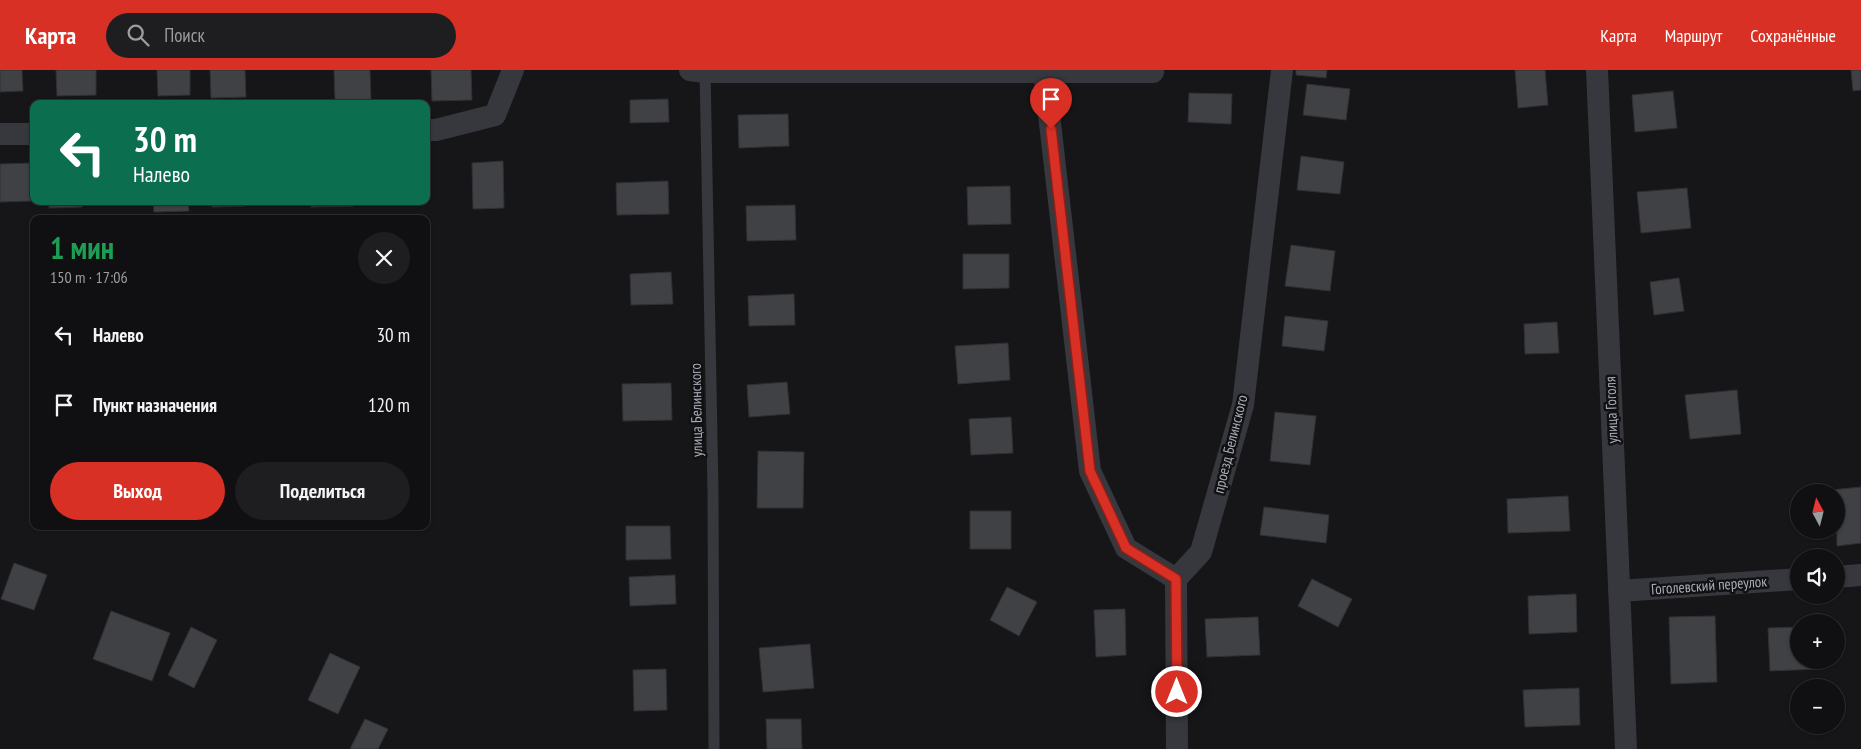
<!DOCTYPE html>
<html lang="ru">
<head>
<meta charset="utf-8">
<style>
  :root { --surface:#101012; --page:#1e1e20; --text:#f1f3f6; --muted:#9c9d9f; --line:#303032; --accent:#d93025 }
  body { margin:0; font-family:"PT Sans Narrow",sans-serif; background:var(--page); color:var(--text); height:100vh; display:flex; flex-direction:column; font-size:19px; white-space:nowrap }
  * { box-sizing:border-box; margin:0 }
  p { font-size:16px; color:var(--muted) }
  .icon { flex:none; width:28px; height:28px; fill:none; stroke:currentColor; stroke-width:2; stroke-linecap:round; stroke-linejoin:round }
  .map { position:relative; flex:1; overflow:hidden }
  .drawer { position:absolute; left:30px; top:145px; width:400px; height:315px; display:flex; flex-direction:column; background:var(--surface); border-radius:10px; box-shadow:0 1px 4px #0004,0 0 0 1px var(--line) }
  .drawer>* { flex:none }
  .hud { position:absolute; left:30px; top:30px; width:400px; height:105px; border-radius:10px; box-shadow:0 1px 4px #0004,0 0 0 1px var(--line); background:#0b6e4f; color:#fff; overflow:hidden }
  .needle { width:32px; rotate:353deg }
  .buttons { position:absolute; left:1790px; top:414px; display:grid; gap:10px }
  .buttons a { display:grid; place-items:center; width:55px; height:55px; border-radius:50%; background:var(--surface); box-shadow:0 1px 4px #0004,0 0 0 1px var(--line); font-size:25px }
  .pin { position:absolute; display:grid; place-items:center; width:42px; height:42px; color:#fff; margin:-51px -21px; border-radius:50% 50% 50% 0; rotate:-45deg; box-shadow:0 0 5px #0007 }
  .pin .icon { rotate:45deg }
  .me { position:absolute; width:55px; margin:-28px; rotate:0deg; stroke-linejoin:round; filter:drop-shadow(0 0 4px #0008) }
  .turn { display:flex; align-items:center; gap:18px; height:105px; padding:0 20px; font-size:22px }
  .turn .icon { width:65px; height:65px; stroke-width:2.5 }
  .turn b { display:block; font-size:35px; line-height:42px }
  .round { display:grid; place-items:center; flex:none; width:52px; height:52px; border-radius:26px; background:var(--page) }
  .overview { display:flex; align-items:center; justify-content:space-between; height:85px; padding:0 20px }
  h1 { font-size:30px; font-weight:600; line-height:38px; color:#1e9e55 }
  .cta { display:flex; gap:10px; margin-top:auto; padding:10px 20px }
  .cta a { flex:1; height:58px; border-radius:30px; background:var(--accent); color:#fff; font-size:20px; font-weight:600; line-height:58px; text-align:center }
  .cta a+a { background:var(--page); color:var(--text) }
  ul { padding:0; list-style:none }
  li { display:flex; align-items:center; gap:15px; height:70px; padding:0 20px }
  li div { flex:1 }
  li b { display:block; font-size:19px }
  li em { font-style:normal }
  header { display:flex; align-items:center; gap:30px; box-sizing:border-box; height:70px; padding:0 25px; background:var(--accent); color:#fff }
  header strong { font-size:24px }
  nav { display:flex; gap:28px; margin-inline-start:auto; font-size:18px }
  .search { width:350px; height:45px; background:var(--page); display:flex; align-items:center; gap:12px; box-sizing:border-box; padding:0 18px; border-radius:28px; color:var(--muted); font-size:19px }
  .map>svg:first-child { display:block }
  .building { fill:#404145; stroke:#303034 }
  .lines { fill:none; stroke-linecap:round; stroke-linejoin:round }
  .service { stroke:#37383d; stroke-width:11 }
  .minor { stroke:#37383d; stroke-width:22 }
  .route-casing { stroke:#8d1f18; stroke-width:12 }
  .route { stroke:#d93025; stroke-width:9 }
  .labels { text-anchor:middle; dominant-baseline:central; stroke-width:5; stroke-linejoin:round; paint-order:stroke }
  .street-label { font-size:15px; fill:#a8adb8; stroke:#111113 }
</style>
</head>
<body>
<header>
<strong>Карта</strong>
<div class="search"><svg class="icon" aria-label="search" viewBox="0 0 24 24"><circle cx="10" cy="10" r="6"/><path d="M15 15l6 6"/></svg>Поиск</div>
<nav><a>Карта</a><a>Маршрут</a><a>Сохранённые</a></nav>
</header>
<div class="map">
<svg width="1861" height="679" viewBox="0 0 1861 679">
  <rect width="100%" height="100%" fill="#161618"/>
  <path class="building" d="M 0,0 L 22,0 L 23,21 L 0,22 Z
    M 56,0 L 96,0 L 96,25 L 57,26 Z
    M 157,0 L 190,0 L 190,25 L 158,26 Z
    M 210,0 L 245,0 L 246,27 L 211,28 Z
    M 334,0 L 370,0 L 371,30 L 335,31 Z
    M 431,0 L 471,0 L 472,30 L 432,31 Z
    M 1296,0 L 1327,0 L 1326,8 L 1296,5 Z
    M 1515,0 L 1545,0 L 1548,35 L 1518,38 Z
    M 1851,0 L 1861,0 L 1861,20 L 1853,21 Z
    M 1307,14 L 1350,19 L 1346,50 L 1303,45 Z
    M 1673,21 L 1677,58 L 1635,62 L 1632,25 Z
    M 1189,23 L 1232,24 L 1231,54 L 1188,52 Z
    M 668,29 L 669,52 L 630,53 L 630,30 Z
    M 788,44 L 789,76 L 739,78 L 738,45 Z
    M 1301,86 L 1344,92 L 1340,124 L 1297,120 Z
    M 503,91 L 504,138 L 473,139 L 472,93 Z
    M 32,93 L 33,131 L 0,132 L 0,94 Z
    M 668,111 L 669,144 L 617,145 L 616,113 Z
    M 1010,116 L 1011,154 L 968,155 L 967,117 Z
    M 1687,118 L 1691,158 L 1641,163 L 1637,122 Z
    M 49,131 L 82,131 L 82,137 L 49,138 Z
    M 153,131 L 188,131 L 189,141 L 154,142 Z
    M 212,131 L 243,131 L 244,136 L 212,137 Z
    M 311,131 L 354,131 L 354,136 L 311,137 Z
    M 795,135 L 796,170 L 747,171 L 746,136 Z
    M 1291,175 L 1335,181 L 1330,221 L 1285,216 Z
    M 963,184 L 1009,184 L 1009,218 L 963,219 Z
    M 671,202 L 673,234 L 631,235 L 630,204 Z
    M 1679,208 L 1684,241 L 1654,245 L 1650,212 Z
    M 794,224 L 795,255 L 749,256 L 748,226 Z
    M 1285,246 L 1328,251 L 1324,281 L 1282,276 Z
    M 1557,252 L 1559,283 L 1525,284 L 1524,254 Z
    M 1008,273 L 1010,310 L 958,314 L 955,276 Z
    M 787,312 L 790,344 L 749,347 L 747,315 Z
    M 671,313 L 672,350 L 623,351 L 622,314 Z
    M 1737,320 L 1741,364 L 1690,369 L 1685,325 Z
    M 1275,342 L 1316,346 L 1310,395 L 1270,391 Z
    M 1011,347 L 1013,383 L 971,385 L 969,349 Z
    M 758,381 L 804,382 L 803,438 L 757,438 Z
    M 1861,417 L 1861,473 L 1837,476 L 1836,422 L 1831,422 L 1831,420 Z
    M 1568,426 L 1570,461 L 1508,463 L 1507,429 Z
    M 1264,437 L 1329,445 L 1326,473 L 1260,465 Z
    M 970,441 L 1011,441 L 1011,479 L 970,479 Z
    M 143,456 L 174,456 L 174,458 L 143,458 Z
    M 626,456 L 670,456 L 671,489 L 626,490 Z
    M 14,493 L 47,505 L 34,540 L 1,529 Z
    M 675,505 L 676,534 L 630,536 L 629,507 Z
    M 1312,509 L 1352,529 L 1338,557 L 1298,536 Z
    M 1007,517 L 1037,532 L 1019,566 L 990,550 Z
    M 1576,524 L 1577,562 L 1529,564 L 1528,526 Z
    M 1125,539 L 1126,585 L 1096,587 L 1094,540 Z
    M 111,541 L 170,563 L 152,611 L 93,589 Z
    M 1715,546 L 1717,612 L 1671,614 L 1669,547 Z
    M 1258,547 L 1260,585 L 1207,587 L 1205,549 Z
    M 191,557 L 217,570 L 194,618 L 168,605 Z
    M 1799,557 L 1799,590 L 1820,590 L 1820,599 L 1770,601 L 1768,558 Z
    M 810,574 L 814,618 L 763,622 L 759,578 Z
    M 330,583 L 360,597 L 338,644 L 308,630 Z
    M 666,599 L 667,640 L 634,641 L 633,600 Z
    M 1579,618 L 1580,655 L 1525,657 L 1523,620 Z
    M 365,649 L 388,659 L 378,679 L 350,679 Z
    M 766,649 L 801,649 L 802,679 L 767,679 Z"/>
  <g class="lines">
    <path class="service" d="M 705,0 L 713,421 L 714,679"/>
    <path class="minor" d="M 690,0 L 705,2 L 1153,2
      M 1597,0 L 1626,679
      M 1044,1 L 1090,401 L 1126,478 L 1176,509
      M 426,60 L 436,60 L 495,45 L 513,0
      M 0,64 L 34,64
      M 1836,507 L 1861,505
      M 1619,521 L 1799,509
      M 1177,679 L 1176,509 L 1201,482 L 1243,335 L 1282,0"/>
  </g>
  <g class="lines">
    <g class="route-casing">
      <path id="route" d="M 1051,59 L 1090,401 L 1126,478 L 1176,509 L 1177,622"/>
    </g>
    <use href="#route" class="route"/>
  </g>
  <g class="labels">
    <g class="street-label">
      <text transform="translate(696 340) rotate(-91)">улица Белинского</text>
      <text transform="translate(1611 340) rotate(-92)">улица Гоголя</text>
      <text transform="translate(1230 374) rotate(-76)">проезд Белинского</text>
      <text transform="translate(1709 515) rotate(-4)">Гоголевский переулок</text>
    </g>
  </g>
</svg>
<div class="buttons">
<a><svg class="needle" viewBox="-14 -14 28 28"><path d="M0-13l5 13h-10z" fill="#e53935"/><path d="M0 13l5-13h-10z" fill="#9c9d9f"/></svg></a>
<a><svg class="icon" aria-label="sound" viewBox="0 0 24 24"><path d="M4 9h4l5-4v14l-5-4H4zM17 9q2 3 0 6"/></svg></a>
<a>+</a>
<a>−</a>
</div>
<div class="pin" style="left:1051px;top:59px;background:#d93025"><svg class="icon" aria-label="arrive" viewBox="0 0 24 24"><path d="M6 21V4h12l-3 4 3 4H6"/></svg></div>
<svg class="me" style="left:1177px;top:622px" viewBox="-20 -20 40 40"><circle r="17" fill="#d93025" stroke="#fff" stroke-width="3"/><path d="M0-11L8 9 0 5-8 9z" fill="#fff"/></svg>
<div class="hud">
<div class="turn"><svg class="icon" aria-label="left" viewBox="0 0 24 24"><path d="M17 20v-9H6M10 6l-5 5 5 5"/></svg><div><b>30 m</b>Налево</div></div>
</div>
<section class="drawer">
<div class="overview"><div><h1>1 мин</h1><p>150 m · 17:06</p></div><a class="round"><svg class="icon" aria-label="close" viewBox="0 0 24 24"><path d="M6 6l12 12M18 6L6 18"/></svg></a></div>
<ul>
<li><svg class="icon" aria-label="left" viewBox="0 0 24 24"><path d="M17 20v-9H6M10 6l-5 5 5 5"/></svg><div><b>Налево</b></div><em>30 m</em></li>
<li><svg class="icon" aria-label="arrive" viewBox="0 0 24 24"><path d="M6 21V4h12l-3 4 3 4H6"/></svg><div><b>Пункт назначения</b></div><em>120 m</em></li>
</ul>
<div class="cta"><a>Выход</a><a>Поделиться</a></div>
</section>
</div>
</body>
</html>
